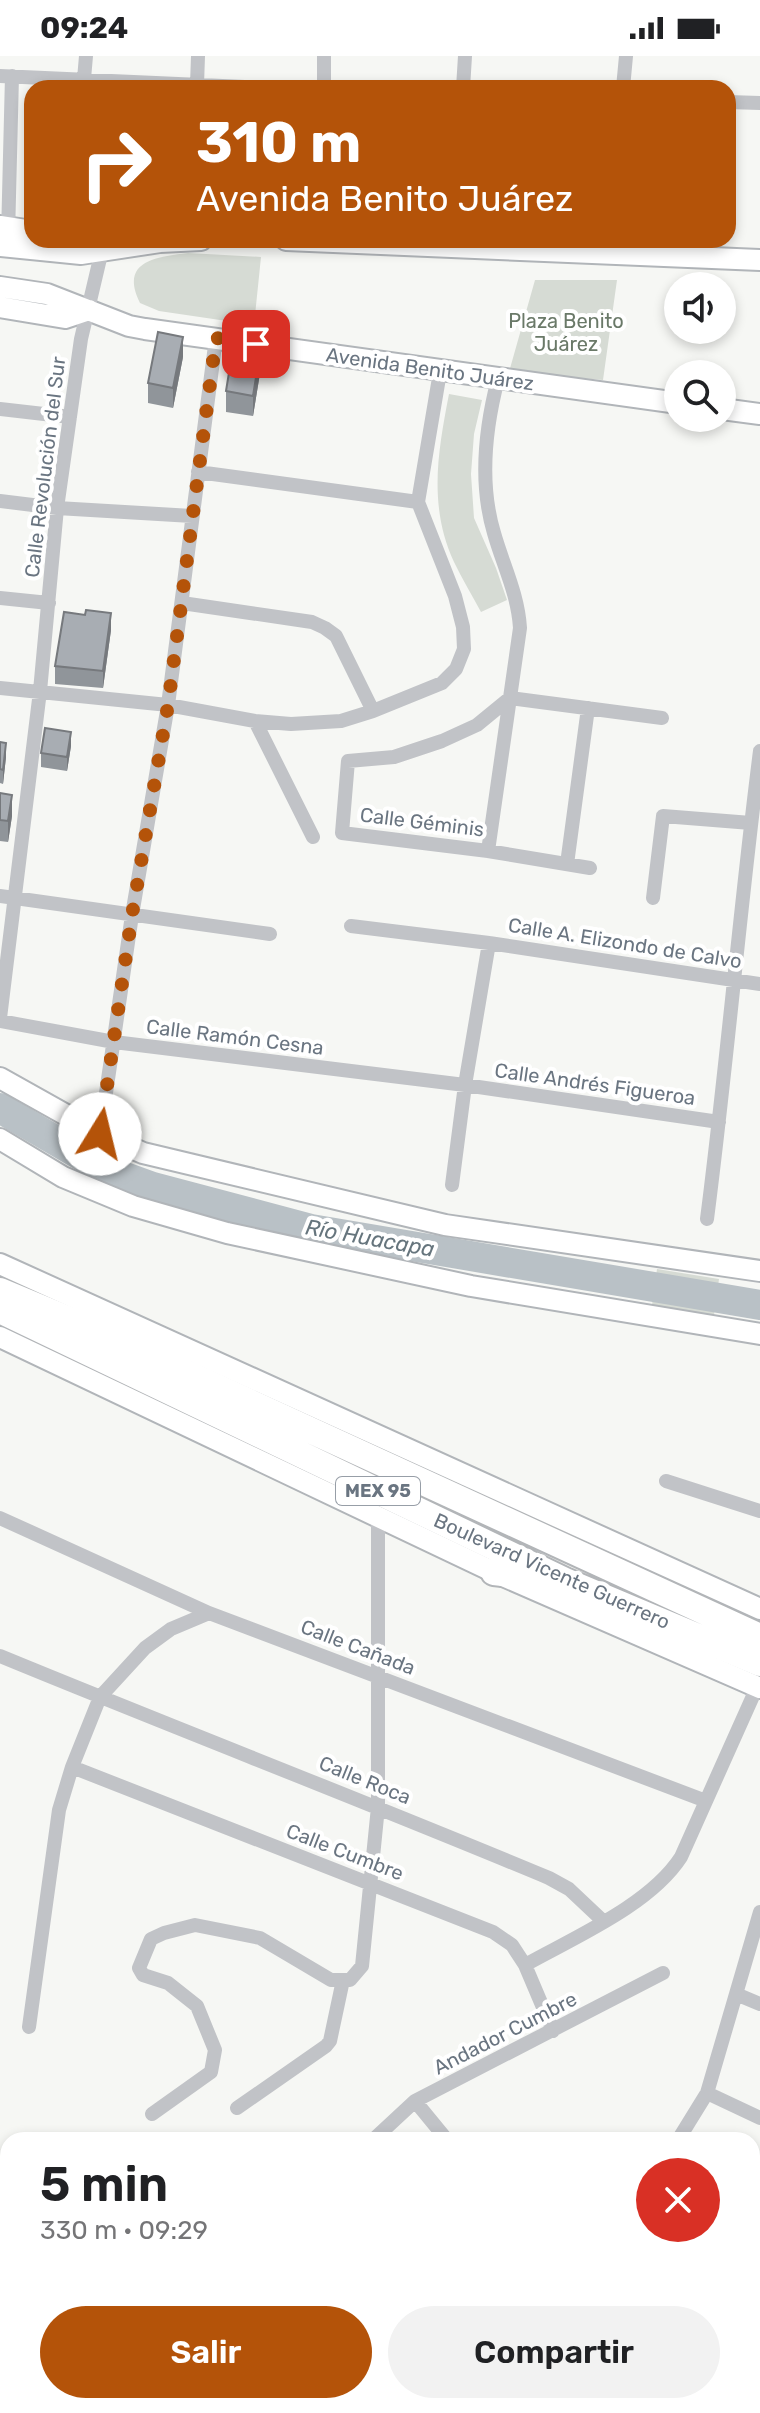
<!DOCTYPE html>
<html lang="es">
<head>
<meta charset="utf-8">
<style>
  :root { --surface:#fff; --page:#f2f2f2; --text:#202124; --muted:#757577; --accent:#b45309 }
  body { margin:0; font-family:Rubik,sans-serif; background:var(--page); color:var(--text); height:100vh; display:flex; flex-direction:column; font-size:30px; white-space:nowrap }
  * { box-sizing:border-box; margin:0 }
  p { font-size:26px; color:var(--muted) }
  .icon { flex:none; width:44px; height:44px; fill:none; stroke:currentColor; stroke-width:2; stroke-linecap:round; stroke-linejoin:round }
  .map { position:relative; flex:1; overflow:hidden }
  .sheet { position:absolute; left:0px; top:2076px; width:760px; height:282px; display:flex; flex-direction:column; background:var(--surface); border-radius:24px 24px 0 0; box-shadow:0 4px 12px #0003 }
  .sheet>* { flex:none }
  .banner { position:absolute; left:24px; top:24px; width:712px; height:168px; border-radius:24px; box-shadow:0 4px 12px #0003; background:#b45309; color:#fff; overflow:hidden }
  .tools { position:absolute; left:664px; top:216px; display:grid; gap:16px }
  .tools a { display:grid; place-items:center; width:72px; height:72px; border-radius:50%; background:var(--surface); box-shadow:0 4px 12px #0003; font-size:40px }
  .pin { position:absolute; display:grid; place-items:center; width:68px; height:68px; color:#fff; margin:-34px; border-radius:16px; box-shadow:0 4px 12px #0006 }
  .me { position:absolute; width:88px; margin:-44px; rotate:9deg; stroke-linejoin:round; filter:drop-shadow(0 0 6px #0008) }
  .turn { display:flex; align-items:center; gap:28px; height:168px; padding:0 40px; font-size:36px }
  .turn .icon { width:104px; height:104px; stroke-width:2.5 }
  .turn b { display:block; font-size:56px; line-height:68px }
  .round { display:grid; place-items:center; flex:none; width:84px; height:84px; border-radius:42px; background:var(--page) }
  .head { display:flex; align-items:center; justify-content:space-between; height:136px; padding:0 40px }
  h1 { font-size:48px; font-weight:600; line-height:60px }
  .primary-button { display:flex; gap:16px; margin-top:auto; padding:16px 40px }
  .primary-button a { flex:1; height:92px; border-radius:48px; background:var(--accent); color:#fff; font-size:32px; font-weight:600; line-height:92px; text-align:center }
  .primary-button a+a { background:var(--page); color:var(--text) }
  .status { display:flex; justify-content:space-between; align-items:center; height:56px; padding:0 40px; background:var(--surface); direction:ltr }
  .status svg { height:22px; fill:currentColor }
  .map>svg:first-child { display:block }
  .green { fill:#d6dbd4 }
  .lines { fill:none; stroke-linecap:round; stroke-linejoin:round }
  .river { stroke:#b9c1c6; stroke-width:30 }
  .secondary-casing { stroke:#b1b5b9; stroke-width:24 }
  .highway-casing { stroke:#b2b5b8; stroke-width:30 }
  .street { stroke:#c1c3c7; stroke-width:14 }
  .secondary { stroke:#fff; stroke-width:20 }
  .highway { stroke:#fff; stroke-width:26 }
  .wall { fill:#90959a }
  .shaded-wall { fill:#76797d }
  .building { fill:#a8adb3; stroke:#76797d; stroke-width:2 }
  .route { stroke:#b45309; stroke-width:14; stroke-dasharray:0 25.2 }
  .labels { text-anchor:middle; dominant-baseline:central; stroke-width:8; stroke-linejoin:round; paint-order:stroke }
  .shield { fill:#fff; stroke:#979ea7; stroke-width:2 }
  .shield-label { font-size:18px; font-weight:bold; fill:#6a7581 }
  .park-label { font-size:20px; fill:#6a7968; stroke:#fff }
  .street-label { font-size:20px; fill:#6a7581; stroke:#fff }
  .water-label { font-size:22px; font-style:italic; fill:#66757d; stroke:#fff }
</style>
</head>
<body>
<div class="status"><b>09:24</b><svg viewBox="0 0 49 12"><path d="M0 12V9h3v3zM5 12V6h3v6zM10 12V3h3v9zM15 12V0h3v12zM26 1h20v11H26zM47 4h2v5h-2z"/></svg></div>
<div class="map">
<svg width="760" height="2357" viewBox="0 0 760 2357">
  <rect width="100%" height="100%" fill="#f6f7f4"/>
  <path class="green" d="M 188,197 L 261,201 L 254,269 L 159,255 L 140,247 C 119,205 156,201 188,197 Z
    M 535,224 L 617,224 L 603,324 L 509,316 Z
    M 449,338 L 482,344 L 474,378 L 471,418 L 474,462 L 496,512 L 507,544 L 481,556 C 472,539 462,523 454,506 C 428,450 438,395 449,338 Z
    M 657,1213 L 719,1223 L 714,1259 L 652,1249 Z"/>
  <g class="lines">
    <path class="river" d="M 0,1052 L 106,1114 L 153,1131 L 311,1173 L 760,1249"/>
    <g class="secondary-casing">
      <path id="secondary" d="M 0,170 L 32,175
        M 286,184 L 760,204
        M 0,190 L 81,198 L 160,186 L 201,184
        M 0,231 L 47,238 L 129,270 L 145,273 L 678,347
        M 0,251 L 65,262 L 89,254
        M 722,353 L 760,358
        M 0,1022 L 100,1078 L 143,1097 L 445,1169 L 760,1215
        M 0,1083 L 63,1121 L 133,1150 L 227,1177 L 471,1230 L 760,1278
        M 0,1208 L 760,1553
        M 0,1281 L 494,1516 L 760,1632"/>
    </g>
    <g class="highway-casing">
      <path id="highway" d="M 0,1235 L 84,1270 L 760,1581
        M 0,1254 L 565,1525 L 760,1607
        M 494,1516 L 542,1522"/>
    </g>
    <path class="street" d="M 0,20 L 268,32
      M 84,23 L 86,0
      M 197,29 L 198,0
      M 324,32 L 324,0
      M 463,32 L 465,0
      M 623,32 L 626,0
      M 728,46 L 760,47
      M 8,180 L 12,20
      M 0,353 L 70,361
      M 198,416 L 418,446
      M 0,445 L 57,452 L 192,460
      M 0,542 L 49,547
      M 182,547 L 312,566 L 325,572 L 336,580 L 373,655
      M 0,632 L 168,649 L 255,665 L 291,668 L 341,665 L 373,655 L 442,627 L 456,613 L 464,593 L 463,571 L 455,540 L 418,446 L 440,316
      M 510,642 L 477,669 L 442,685 L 394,701 L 348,705 L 342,777 L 488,795 L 590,812
      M 510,642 L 662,662
      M 255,665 L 313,781
      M 488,795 L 520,572 C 518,538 503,509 494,477 C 479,427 485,373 498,323
      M 567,808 L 588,652
      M 0,840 L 270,878
      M 653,842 L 663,760 L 751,767
      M 351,870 L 489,887 L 760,928
      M 0,962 L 40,635 L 57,452 L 81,283 L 102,194
      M 0,965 L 114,986 L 465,1029 L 719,1066
      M 100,1078 L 132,859 L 168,649 L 216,282
      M 452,1129 L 465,1029 L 489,887
      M 707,1163 C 727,1008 740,851 760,695
      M 666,1425 L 760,1455
      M 0,1462 L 209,1557 L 706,1745
      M 0,1600 C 182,1675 367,1746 549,1822 L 569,1833 L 603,1865
      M 72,1711 L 493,1876 L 512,1889 L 525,1909 L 553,1975
      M 525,1909 C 575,1881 650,1849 681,1801 L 757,1631
      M 736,1938 L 760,1948
      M 29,1971 L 59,1754 L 72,1711 L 100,1641 L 145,1592 L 171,1573 L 209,1557
      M 707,2037 L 760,2062
      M 415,2045 L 447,2084
      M 237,2052 L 326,1990 L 330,1985 L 343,1924
      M 152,2058 L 211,2016 L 215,1994 L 197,1950 L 168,1927 L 143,1919 L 139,1912 L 151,1883 L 164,1877 L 195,1869 L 260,1882 L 331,1924 L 350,1924 L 362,1910 L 378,1751 L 378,1459
      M 373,2084 L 415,2045 L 663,1917
      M 678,2084 L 707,2037 L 760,1856
      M 0,2200 L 8,2190
      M 752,2212 L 760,2216
      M 0,2291 L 8,2293
      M 752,2309 L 760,2292
      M 186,2350 L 205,2357
      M 618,2350 L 631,2357
      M 131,2357 L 142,2350
      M 440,2357 L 446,2350
      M 730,2357 L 734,2350"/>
    <use href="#secondary" class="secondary"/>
    <use href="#highway" class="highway"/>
  </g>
  <path class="wall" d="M 183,301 L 173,352 L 148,347 L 148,327 Z
    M 261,311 L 253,360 L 226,356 L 226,335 Z
    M 111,574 L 103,632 L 55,628 L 55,610 Z
    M 0,686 L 6,701 L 3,728 L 0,727 Z
    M 71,690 L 67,715 L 41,711 L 41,697 Z
    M 0,737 L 12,760 L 8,786 L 0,785 Z"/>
  <path class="shaded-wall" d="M 183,281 L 183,301 L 173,352 L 173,332 Z
    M 261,290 L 261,311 L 253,360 L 253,340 Z
    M 111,557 L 111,574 L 103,632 L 103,615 Z
    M 71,676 L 71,690 L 67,715 L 67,701 Z
    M 6,687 L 6,701 L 3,728 L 3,714 Z
    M 12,739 L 12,760 L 8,786 L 8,765 Z"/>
  <path class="building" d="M 158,276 L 183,281 L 173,332 L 148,327 Z
    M 234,286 L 261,290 L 253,340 L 226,335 Z
    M 86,554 L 111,557 L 103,615 L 55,610 L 64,556 L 85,559 Z
    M 45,672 L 71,676 L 67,701 L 41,697 Z
    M 0,686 L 6,687 L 3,714 L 0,713 Z
    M 0,737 L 12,739 L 8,765 L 0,764 Z"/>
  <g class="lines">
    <path class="route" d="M 100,1078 L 132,859 L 168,649 L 216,282 L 256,288"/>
  </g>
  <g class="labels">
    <rect class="shield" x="336" y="1421" width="84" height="28" rx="6"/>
    <g class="shield-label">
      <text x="378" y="1435">MEX 95</text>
    </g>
    <g class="park-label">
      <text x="566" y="265">Plaza Benito<tspan x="566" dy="23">Juárez</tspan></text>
    </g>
    <g class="street-label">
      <text transform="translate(430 313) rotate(8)">Avenida Benito Juárez</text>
      <text transform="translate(45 411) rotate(-83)">Calle Revolución del Sur</text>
      <text transform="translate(422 766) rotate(7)">Calle Géminis</text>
      <text transform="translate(625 887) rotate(9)">Calle A. Elizondo de Calvo</text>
      <text transform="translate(235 981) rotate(7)">Calle Ramón Cesna</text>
      <text transform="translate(595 1028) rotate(8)">Calle Andrés Figueroa</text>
      <text transform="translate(552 1515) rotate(24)">Boulevard Vicente Guerrero</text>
      <text transform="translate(358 1591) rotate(21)">Calle Cañada</text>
      <text transform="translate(365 1724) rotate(22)">Calle Roca</text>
      <text transform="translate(345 1796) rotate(21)">Calle Cumbre</text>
      <text transform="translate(505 1977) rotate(-27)">Andador Cumbre</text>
    </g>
    <g class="water-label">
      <text transform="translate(370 1182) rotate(10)">Río Huacapa</text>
    </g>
  </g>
</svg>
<div class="tools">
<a><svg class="icon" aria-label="sound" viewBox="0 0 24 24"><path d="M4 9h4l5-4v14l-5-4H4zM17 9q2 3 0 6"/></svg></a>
<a><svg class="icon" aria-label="search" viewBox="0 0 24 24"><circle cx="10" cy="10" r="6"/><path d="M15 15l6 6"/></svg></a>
</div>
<div class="pin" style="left:256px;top:288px;background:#d93025"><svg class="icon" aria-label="arrive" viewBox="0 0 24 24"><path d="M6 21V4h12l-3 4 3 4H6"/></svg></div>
<svg class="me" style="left:100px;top:1078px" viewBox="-20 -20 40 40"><circle r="19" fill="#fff"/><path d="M0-13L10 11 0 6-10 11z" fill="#b45309"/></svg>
<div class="banner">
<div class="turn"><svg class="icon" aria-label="right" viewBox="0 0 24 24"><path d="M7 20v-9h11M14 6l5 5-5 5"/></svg><div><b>310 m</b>Avenida Benito Juárez</div></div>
</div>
<section class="sheet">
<div class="head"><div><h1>5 min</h1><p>330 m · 09:29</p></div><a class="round" style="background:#d93025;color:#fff"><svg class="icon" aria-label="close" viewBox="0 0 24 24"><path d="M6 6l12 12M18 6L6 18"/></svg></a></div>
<div class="primary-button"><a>Salir</a><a>Compartir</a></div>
</section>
</div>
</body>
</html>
